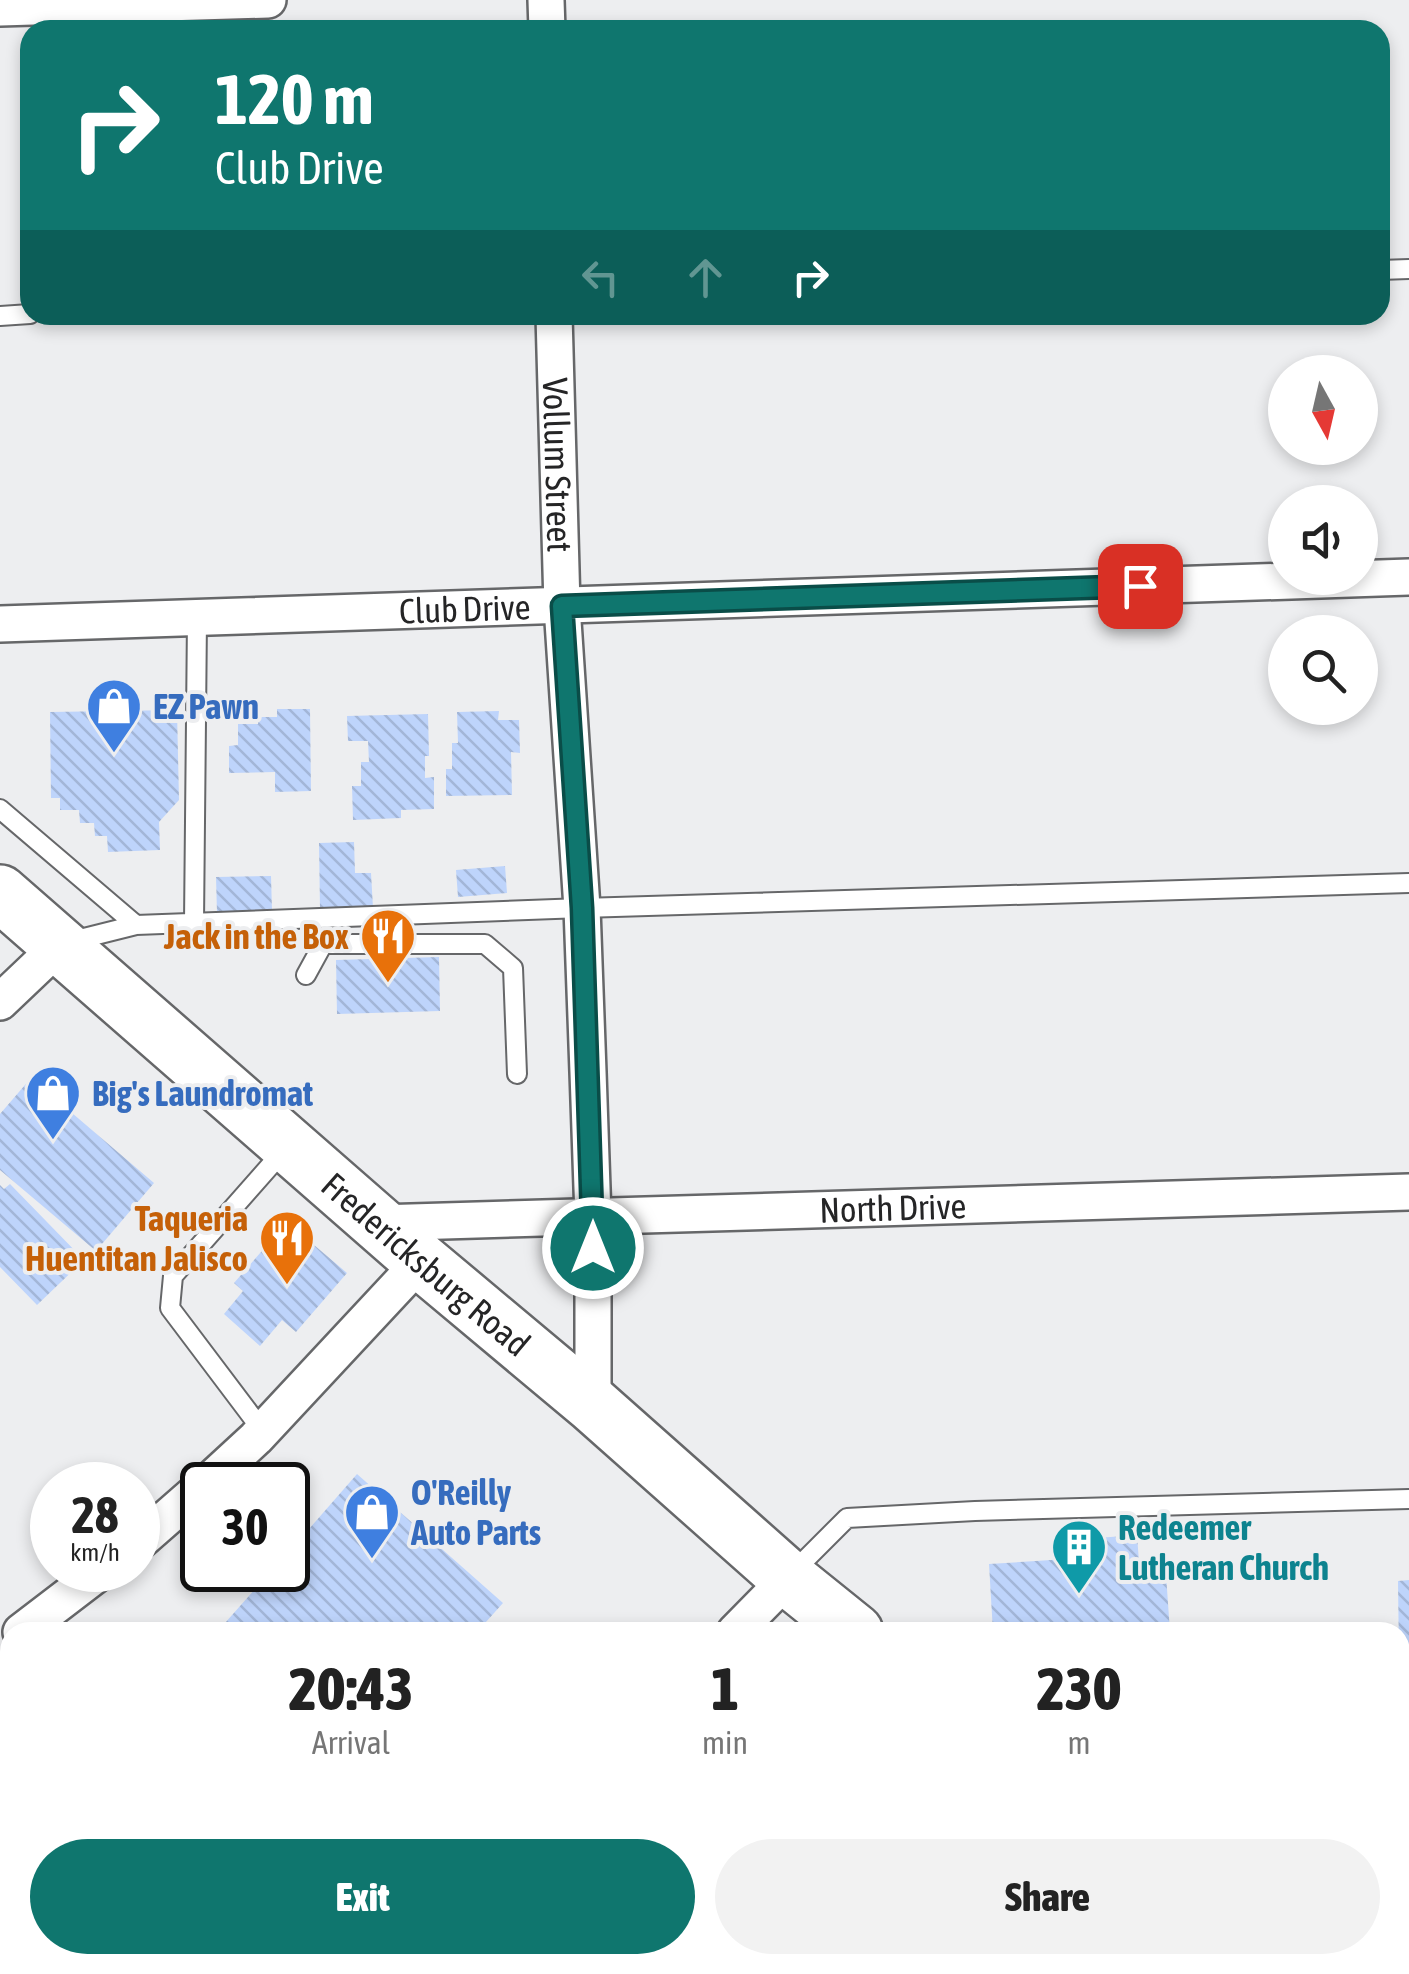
<!DOCTYPE html>
<html lang="en">
<head>
<meta charset="utf-8">
<style>
  :root { --surface:#fff; --page:#f2f2f2; --text:#222; --muted:#767676; --accent:#0f766e }
  body { margin:0; font-family:"Asap Condensed",sans-serif; background:var(--page); color:var(--text); height:100vh; display:flex; flex-direction:column; font-size:38px; white-space:nowrap }
  * { box-sizing:border-box; margin:0 }
  p { font-size:32px; color:var(--muted) }
  .icon { flex:none; width:55px; height:55px; fill:none; stroke:currentColor; stroke-width:2; stroke-linecap:round; stroke-linejoin:round }
  .map { position:relative; flex:1; overflow:hidden }
  .sheet { position:absolute; left:0px; top:1622px; width:1410px; height:352px; display:flex; flex-direction:column; background:var(--surface); border-radius:30px 30px 0 0; box-shadow:0 5px 15px #0003 }
  .sheet>* { flex:none }
  .guide { position:absolute; left:20px; top:20px; width:1370px; height:305px; border-radius:30px; box-shadow:0 5px 15px #0003; background:#0f766e; color:#fff; overflow:hidden }
  .needle { width:65px; rotate:172deg }
  .tools { position:absolute; left:1268px; top:355px; display:grid; gap:20px }
  .tools a { display:grid; place-items:center; width:110px; height:110px; border-radius:50%; background:var(--surface); box-shadow:0 5px 15px #0003; font-size:50px }
  .speed { position:absolute; left:30px; top:1462px; display:flex; gap:20px; font-size:50px; font-weight:700; text-align:center }
  .speed>* { display:grid; place-content:center; width:130px; height:130px; border-radius:50%; background:var(--surface); box-shadow:0 5px 15px #0003; line-height:1 }
  .speed small { font-size:25px; font-weight:400 }
  .speed .limit { border:5px solid #111; border-radius:15px; background:#fff; color:#111 }
  .pin { position:absolute; display:grid; place-items:center; width:85px; height:85px; color:#fff; margin:-42px; border-radius:20px; box-shadow:0 5px 15px #0006 }
  .me { position:absolute; width:110px; margin:-55px; rotate:0deg; stroke-linejoin:round; filter:drop-shadow(0 0 8px #0008) }
  .turn { display:flex; align-items:center; gap:35px; height:210px; padding:0 30px; font-size:45px }
  .turn .icon { width:130px; height:130px; stroke-width:2.5 }
  .turn b { display:block; font-size:70px; line-height:85px }
  .lanes { display:flex; align-items:center; height:95px; padding:0 30px; background:#0003; justify-content:center; gap:50px; direction:ltr }
  .lanes .off { opacity:.35 }
  .eta { display:flex; justify-content:space-evenly; align-items:center; height:170px; text-align:center }
  .eta b { font-size:60px; font-weight:800; line-height:70px }
  .cta { display:flex; gap:20px; margin-top:auto; padding:20px 30px }
  .cta a { flex:1; height:115px; border-radius:60px; background:var(--accent); color:#fff; font-size:40px; font-weight:800; line-height:115px; text-align:center }
  .cta a+a { background:var(--page); color:var(--text) }
  .map>svg:first-child { display:block }
  .building { fill:url(#building-back-hatch) }
  .lines { fill:none; stroke-linecap:round; stroke-linejoin:round }
  .lane-casing { stroke:#666769; stroke-width:22 }
  .street-casing { stroke:#666769; stroke-width:40 }
  .primary-casing { stroke:#666769; stroke-width:60 }
  .lane { stroke:#fff; stroke-width:18 }
  .street { stroke:#fff; stroke-width:35 }
  .primary { stroke:#fff; stroke-width:55 }
  .route-casing { stroke:#0a4d48; stroke-width:25 }
  .route { stroke:#0f766e; stroke-width:18 }
  .labels { text-anchor:middle; dominant-baseline:central; stroke-width:8; stroke-linejoin:round; paint-order:stroke }
  .street-label { font-size:35px; fill:#252526; stroke:#edeef0 }
  .shop-label { font-size:35px; font-weight:bold; fill:#366cbe; stroke:#edeef0; text-anchor:start }
  .food-label { font-size:35px; font-weight:bold; fill:#c56008; stroke:#edeef0; text-anchor:end }
  .culture-label { font-size:35px; font-weight:bold; fill:#0d838f; stroke:#edeef0; text-anchor:start }
</style>
</head>
<body>
<div class="map">
<svg width="1409" height="1974" viewBox="0 0 1409 1974">
  <defs>
    <pattern id="building-back-hatch" width="6" height="6" patternUnits="userSpaceOnUse" patternTransform="scale(2.5)"><rect width="6" height="6" fill="#bed4fb"/><path d="M-1 5l2 2M0 0l6 6M5-1l2 2" fill="none" stroke="#a3b6d7"/></pattern>
  </defs>
  <rect width="100%" height="100%" fill="#edeef0"/>
  <path class="building" d="M 277,709 L 310,709 L 311,791 L 275,792 L 275,772 L 229,773 L 229,746 L 238,745 L 238,724 L 258,724 L 258,717 L 277,717 Z
    M 177,710 L 179,800 L 159,822 L 160,850 L 108,852 L 107,836 L 95,836 L 94,823 L 80,823 L 79,810 L 60,810 L 60,798 L 51,798 L 50,712 Z
    M 499,711 L 498,720 L 519,720 L 520,753 L 511,752 L 512,795 L 446,796 L 446,769 L 452,769 L 452,743 L 458,743 L 457,712 Z
    M 428,714 L 429,756 L 425,756 L 425,778 L 434,777 L 434,809 L 401,810 L 401,818 L 353,820 L 352,786 L 361,786 L 361,762 L 369,762 L 368,741 L 348,741 L 347,716 Z
    M 354,842 L 355,873 L 371,873 L 373,908 L 320,909 L 319,843 Z
    M 505,866 L 507,893 L 458,897 L 456,870 Z
    M 271,876 L 272,911 L 217,913 L 216,877 Z
    M 439,957 L 440,1011 L 337,1014 L 336,960 Z
    M 31,1078 L 154,1183 L 96,1251 L 0,1170 L 0,1114 Z
    M 10,1184 L 84,1260 L 37,1305 L 0,1267 L 0,1185 L 4,1189 Z
    M 287,1222 L 347,1273 L 296,1332 L 282,1320 L 260,1346 L 224,1314 L 243,1291 L 234,1283 Z
    M 357,1474 L 503,1603 L 477,1632 L 217,1632 L 272,1570 L 288,1570 L 288,1553 Z
    M 1137,1535 L 1139,1562 L 1165,1560 L 1170,1632 L 1097,1632 L 1096,1627 L 993,1632 L 989,1564 L 1098,1557 L 1097,1538 Z
    M 1409,1580 L 1409,1759 L 1406,1759 L 1405,1737 L 1400,1737 L 1398,1581 Z
    M 938,1965 L 1000,1965 L 992,1974 L 948,1974 Z"/>
  <g class="lines">
    <g class="lane-casing">
      <path id="lane" d="M 1380,270 L 1409,269
        M 0,316 L 30,314
        M 0,809 L 136,925
        M 194,923 L 197,618
        M 72,941 L 136,925 L 582,908 L 1409,883
        M 306,975 L 323,944 L 485,944 L 513,968 L 517,1074
        M 262,1430 L 170,1308 L 173,1276 L 285,1149
        M 792,1573 L 847,1518 L 975,1511 L 1409,1499"/>
    </g>
    <g class="street-casing">
      <g id="street">
        <path d="M 546,0 L 547,30"/>
        <path d="M 0,8 L 268,0"/>
        <path id="s1" d="M 554,315 L 562,606 L 582,908 L 588,1072 L 593,1217 L 593,1405"/>
        <path id="s2" d="M 0,624 L 1409,577"/>
        <path d="M 0,1002 L 61,944"/>
        <path id="s3" d="M 378,1223 L 1409,1192"/>
        <path d="M 205,1485 L 256,1438 L 421,1261"/>
        <path d="M 138,1543 L 202,1487"/>
        <path d="M 21,1632 L 102,1570"/>
        <path d="M 735,1632 L 788,1578"/>
        <path d="M 0,1799 L 10,1815"/>
        <path d="M 1400,1802 L 1409,1802"/>
        <path d="M 104,1965 L 110,1974"/>
        <path d="M 364,1974 L 376,1965"/>
        <path d="M 1083,1974 L 1091,1965"/>
      </g>
    </g>
    <g class="primary-casing">
      <g id="primary">
        <path id="s4" d="M 0,893 L 421,1261 L 593,1405 L 788,1578 L 855,1632"/>
        <path d="M 1259,1965 L 1270,1974"/>
      </g>
    </g>
    <use href="#lane" class="lane"/>
    <use href="#street" class="street"/>
    <use href="#primary" class="primary"/>
  </g>
  <g class="lines">
    <g class="route-casing">
      <path id="route" d="M 593,1248 L 582,908 L 562,606 L 1140,586"/>
    </g>
    <use href="#route" class="route"/>
  </g>
  <defs>
    <g id="shop-pin" transform="scale(2.875)"><path d="M0 17L-7.5 6A9.5 9.5 0 1 1 7.5 6Z" fill="#3f7fe0" stroke="#edeef0"/><path d="M-5-2.5h2.3a2.7 3.5 0 0 1 5.4 0H5L5.5 6h-11ZM-1.5-2.5h3a1.5 2.3 0 0 0-3 0Z" fill="#fff"/></g>
    <g id="restaurant-pin" transform="scale(2.875)"><path d="M0 17L-7.5 6A9.5 9.5 0 1 1 7.5 6Z" fill="#e8710a" stroke="#edeef0"/><path d="M-5-6h1v4h1v-4h1v4h1v-4h1v5L-1.5 .5V6h-2V.5L-5-1ZM5-6V6H3V1.5H1.5Q1.5-4 5-6Z" fill="#fff"/></g>
    <g id="building-pin" transform="scale(2.875)"><path d="M0 17L-7.5 6A9.5 9.5 0 1 1 7.5 6Z" fill="#0f9aa8" stroke="#edeef0"/><path d="M-4-6H4V6H1V3H-1V6H-4ZM-2.5-4.3h1.7v1.8h-1.7ZM.8-4.3h1.7v1.8H.8ZM-2.5-1h1.7V.8h-1.7ZM.8-1h1.7V.8H.8Z" fill="#fff"/></g>
  </defs>
  <g fill-rule="evenodd">
    <use href="#shop-pin" x="114" y="706"/>
    <use href="#restaurant-pin" x="388" y="936"/>
    <use href="#shop-pin" x="53" y="1093"/>
    <use href="#restaurant-pin" x="287" y="1238"/>
    <use href="#shop-pin" x="372" y="1512"/>
    <use href="#building-pin" x="1079" y="1547"/>
  </g>
  <g class="labels">
    <g class="street-label">
      <text stroke="none"><textPath href="#s1" startOffset="150">Vollum Street</textPath></text>
      <text stroke="none"><textPath href="#s2" startOffset="465">Club Drive</textPath></text>
      <text stroke="none"><textPath href="#s3" startOffset="515">North Drive</textPath></text>
      <text stroke="none"><textPath href="#s4" startOffset="565">Fredericksburg Road</textPath></text>
    </g>
    <g class="shop-label">
      <text x="153" y="706">EZ Pawn</text>
      <text x="92" y="1093">Big's Laundromat</text>
      <text x="411" y="1492">O'Reilly<tspan x="411" dy="40">Auto Parts</tspan></text>
    </g>
    <g class="food-label">
      <text x="349" y="936">Jack in the Box</text>
      <text x="248" y="1218">Taqueria<tspan x="248" dy="40">Huentitan Jalisco</tspan></text>
    </g>
    <g class="culture-label">
      <text x="1118" y="1527">Redeemer<tspan x="1118" dy="40">Lutheran Church</tspan></text>
    </g>
  </g>
</svg>
<div class="tools">
<a><svg class="needle" viewBox="-14 -14 28 28"><path d="M0-13l5 13h-10z" fill="#e53935"/><path d="M0 13l5-13h-10z" fill="#767676"/></svg></a>
<a><svg class="icon" aria-label="sound" viewBox="0 0 24 24"><path d="M4 9h4l5-4v14l-5-4H4zM17 9q2 3 0 6"/></svg></a>
<a><svg class="icon" aria-label="search" viewBox="0 0 24 24"><circle cx="10" cy="10" r="6"/><path d="M15 15l6 6"/></svg></a>
</div>
<div class="speed"><div>28<small>km/h</small></div><div class="limit">30</div></div>
<div class="pin" style="left:1140px;top:586px;background:#d93025"><svg class="icon" aria-label="arrive" viewBox="0 0 24 24"><path d="M6 21V4h12l-3 4 3 4H6"/></svg></div>
<svg class="me" style="left:593px;top:1248px" viewBox="-20 -20 40 40"><circle r="17" fill="#0f766e" stroke="#fff" stroke-width="3"/><path d="M0-11L8 9 0 5-8 9z" fill="#fff"/></svg>
<div class="guide">
<div class="turn"><svg class="icon" aria-label="right" viewBox="0 0 24 24"><path d="M7 20v-9h11M14 6l5 5-5 5"/></svg><div><b>120 m</b>Club Drive</div></div>
<div class="lanes"><svg class="icon off" aria-label="left" viewBox="0 0 24 24"><path d="M17 20v-9H6M10 6l-5 5 5 5"/></svg><svg class="icon off" aria-label="ahead" viewBox="0 0 24 24"><path d="M12 20V5M6 11l6-6 6 6"/></svg><svg class="icon" aria-label="right" viewBox="0 0 24 24"><path d="M7 20v-9h11M14 6l5 5-5 5"/></svg></div>
</div>
<section class="sheet">
<div class="eta">
<div><b>20:43</b><p>Arrival</p></div>
<div><b>1</b><p>min</p></div>
<div><b>230</b><p>m</p></div>
</div>
<div class="cta"><a>Exit</a><a>Share</a></div>
</section>
</div>
</body>
</html>
